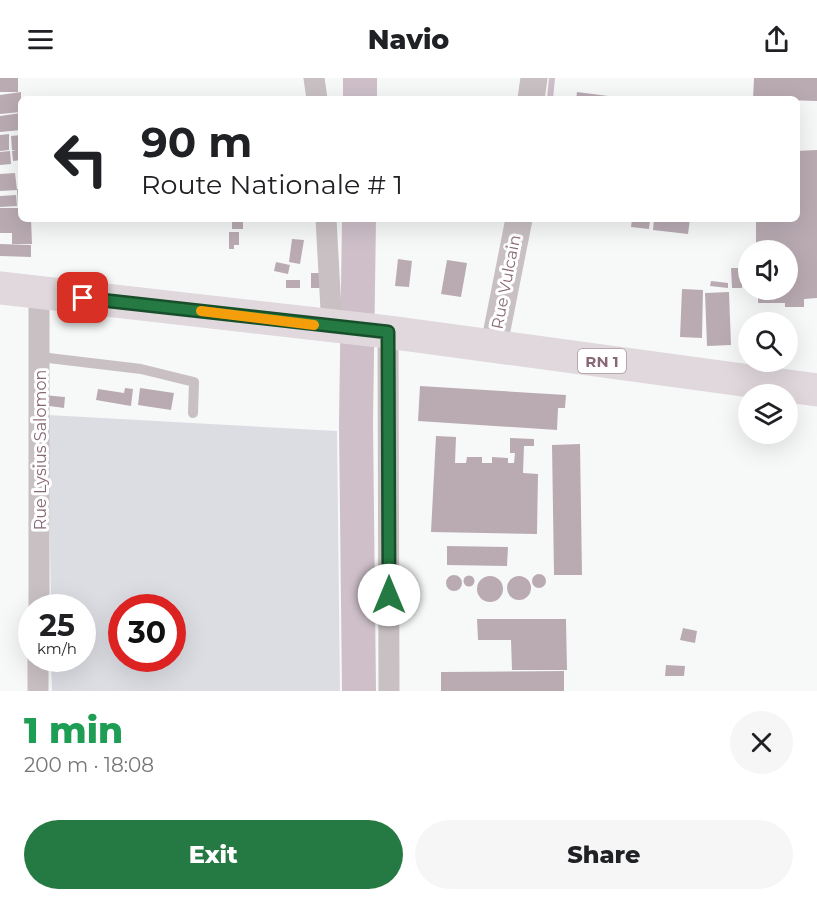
<!DOCTYPE html>
<html lang="en">
<head>
<meta charset="utf-8">
<style>
  :root { --surface:#fff; --page:#f6f6f6; --text:#202124; --muted:#757577; --accent:#247a42 }
  body { margin:0; font-family:Montserrat,sans-serif; background:var(--page); color:var(--text); height:100vh; display:flex; flex-direction:column; font-size:22px; white-space:nowrap }
  * { box-sizing:border-box; margin:0 }
  p { font-size:20px; color:var(--muted) }
  .icon { flex:none; width:33px; height:33px; fill:none; stroke:currentColor; stroke-width:2; stroke-linecap:round; stroke-linejoin:round }
  .map { position:relative; height:613px; overflow:hidden }
  .details { display:flex; flex-direction:column; background:var(--surface); flex:1 }
  .details>* { flex:none }
  .hud { position:absolute; left:18px; top:18px; width:782px; height:126px; border-radius:9px; box-shadow:0 6px 24px #0002; background:#fff; color:var(--text); overflow:hidden }
  .controls { position:absolute; left:738px; top:162px; display:grid; gap:12px }
  .controls a { display:grid; place-items:center; width:60px; height:60px; border-radius:50%; background:var(--surface); box-shadow:0 6px 24px #0002; font-size:30px }
  .speed { position:absolute; left:18px; top:516px; display:flex; gap:12px; font-size:30px; font-weight:700; text-align:center }
  .speed>* { display:grid; place-content:center; width:78px; height:78px; border-radius:50%; background:var(--surface); box-shadow:0 6px 24px #0002; line-height:1 }
  .speed small { font-size:15px; font-weight:400 }
  .speed .limit { border:9px solid #d22; background:#fff; color:#111 }
  .pin { position:absolute; display:grid; place-items:center; width:51px; height:51px; color:#fff; margin:-26px; border-radius:12px; box-shadow:0 3px 9px #0006 }
  .me { position:absolute; width:66px; margin:-33px; rotate:0deg; stroke-linejoin:round; filter:drop-shadow(0 0 4px #0008) }
  .turn { display:flex; align-items:center; gap:21px; height:126px; padding:0 24px; font-size:27px }
  .turn .icon { width:78px; height:78px; stroke-width:2.5 }
  .turn b { display:block; font-size:42px; line-height:51px }
  .round { display:grid; place-items:center; flex:none; width:63px; height:63px; border-radius:32px; background:var(--page) }
  .overview { display:flex; align-items:center; justify-content:space-between; height:102px; padding:0 24px }
  h1 { font-size:36px; font-weight:800; line-height:45px; color:#1e9e55 }
  .cta { display:flex; gap:12px; margin-top:auto; padding:12px 24px }
  .cta a { flex:1; height:69px; border-radius:36px; background:var(--accent); color:#fff; font-size:24px; font-weight:800; line-height:69px; text-align:center }
  .cta a+a { background:var(--page); color:var(--text) }
  header { display:flex; justify-content:space-between; align-items:center; height:78px; padding:0 24px; background:var(--surface); font-size:27px; font-weight:800 }
  .map>svg:first-child { display:block }
  .green { fill:#dbdde3; fill-rule:evenodd }
  .lines { fill:none; stroke-linecap:round; stroke-linejoin:round }
  .stream { stroke:#cebfc9; stroke-width:6 }
  .river { stroke:#cebfc9; stroke-width:34 }
  .building { fill:#baabb3 }
  .service { stroke:#c9c0c4; stroke-width:10 }
  .minor { stroke:#c9c0c4; stroke-width:21 }
  .tertiary { stroke:#c9c0c4; stroke-width:27 }
  .primary { stroke:#e0d8dc; stroke-width:33 }
  .route-casing { stroke:#174f2b; stroke-width:15 }
  .route { stroke:#247a42; stroke-width:10 }
  .slow { stroke:#f59e0b; stroke-width:10 }
  .labels { text-anchor:middle; dominant-baseline:central; stroke-width:6; stroke-linejoin:round; paint-order:stroke }
  .shield { fill:#fff; stroke:#ac95a0; stroke-width:1.5 }
  .shield-label { font-size:15px; font-weight:bold; fill:#886877 }
  .street-label { font-size:16px; fill:#886877; stroke:#fff }
</style>
</head>
<body>
<header><svg class="icon" aria-label="menu" viewBox="0 0 24 24"><path d="M4 6h16M4 12h16M4 18h16"/></svg>Navio<svg class="icon" aria-label="share" viewBox="0 0 24 24"><path d="M12 15V3M7 8l5-5 5 5M5 13v7h14v-7"/></svg></header>
<div class="map">
<svg width="817" height="613" viewBox="0 0 817 613">
  <rect width="100%" height="100%" fill="#f7f9f9"/>
  <path class="green" d="M 48,337 L 337,353 L 340,613 L 52,613 L 51,581 L 82,580 L 82,530 L 51,529 ZM 122,530 L 172,530 L 172,580 L 122,580 Z"/>
  <g class="lines">
    <path class="stream" d="M 550,21 L 552,0"/>
    <path class="river" d="M 360,0 L 360,21
      M 359,141 L 356,345 L 359,613"/>
  </g>
  <path class="building" d="M 0,0 L 18,0 L 18,14 L 0,14 Z
    M 754,0 L 817,0 L 817,23 L 753,21 Z
    M 21,14 L 21,34 L 0,36 L 0,17 Z
    M 577,14 L 616,19 L 616,21 L 576,21 Z
    M 21,35 L 21,52 L 0,54 L 0,38 Z
    M 9,56 L 9,72 L 0,73 L 0,57 Z
    M 21,57 L 21,82 L 13,83 L 12,73 L 16,72 L 12,72 L 11,58 Z
    M 817,72 L 817,220 L 804,221 L 804,229 L 785,229 L 785,225 L 758,225 L 758,212 L 788,212 L 788,172 L 756,172 L 756,141 L 796,141 L 796,73 Z
    M 10,73 L 11,86 L 0,87 L 0,74 Z
    M 15,95 L 17,112 L 0,113 L 0,96 Z
    M 17,111 L 21,111 L 21,141 L 31,141 L 32,166 L 12,166 L 12,155 L 0,155 L 0,130 L 18,130 Z
    M 16,117 L 17,128 L 0,129 L 0,118 Z
    M 632,141 L 650,142 L 649,151 L 631,149 Z
    M 654,141 L 690,141 L 688,156 L 653,152 Z
    M 232,142 L 243,142 L 243,151 L 232,151 Z
    M 229,154 L 239,154 L 239,167 L 234,167 L 234,171 L 229,171 Z
    M 292,161 L 304,162 L 300,186 L 289,184 Z
    M 0,166 L 31,167 L 31,179 L 0,178 Z
    M 398,181 L 412,183 L 409,209 L 395,208 Z
    M 447,182 L 467,185 L 461,219 L 441,216 Z
    M 276,184 L 290,187 L 288,196 L 274,193 Z
    M 731,190 L 742,190 L 742,210 L 732,210 Z
    M 311,195 L 320,195 L 320,210 L 311,210 Z
    M 286,202 L 300,202 L 300,210 L 286,210 Z
    M 711,203 L 728,205 L 728,210 L 710,208 Z
    M 682,211 L 703,212 L 702,260 L 680,259 Z
    M 729,214 L 731,267 L 707,268 L 705,215 Z
    M 420,308 L 566,317 L 565,330 L 558,330 L 557,352 L 418,343 Z
    M 125,310 L 133,311 L 131,328 L 96,322 L 98,311 L 124,315 Z
    M 140,310 L 174,315 L 171,332 L 138,327 Z
    M 43,317 L 65,319 L 64,330 L 42,327 Z
    M 436,358 L 456,359 L 455,385 L 466,385 L 467,379 L 482,379 L 482,385 L 492,385 L 492,379 L 508,380 L 508,385 L 514,385 L 515,375 L 510,375 L 510,360 L 534,361 L 534,368 L 524,368 L 523,395 L 538,396 L 537,456 L 431,454 Z
    M 580,366 L 582,497 L 554,497 L 552,367 Z
    M 447,468 L 508,469 L 507,488 L 447,487 Z
    M532 503a7 7 0 1 1 14 0a7 7 0 1 1-14 0Z
    M446 505a8 8 0 1 1 16 0a8 8 0 1 1-16 0Z
    M463.5 503a5.5 5.5 0 1 1 11 0a5.5 5.5 0 1 1-11 0Z
    M507 510a12 12 0 1 1 24 0a12 12 0 1 1-24 0Z
    M477 511a13 13 0 1 1 26 0a13 13 0 1 1-26 0Z
    M 477,541 L 566,541 L 567,592 L 512,592 L 511,562 L 478,562 Z
    M 683,550 L 697,553 L 695,565 L 680,562 Z
    M 666,587 L 685,588 L 684,598 L 665,598 Z
    M 564,593 L 564,613 L 441,613 L 441,594 Z"/>
  <g class="lines">
    <path class="service" d="M 40,279 L 141,291 L 194,304 L 193,335"/>
    <path class="minor" d="M 314,0 L 317,21
      M 326,141 L 332,250
      M 388,254 L 389,613
      M 39,530 L 39,215
      M 38,613 L 38,580"/>
    <path class="tertiary" d="M 531,21 L 534,0
      M 494,267 L 519,141"/>
    <path class="primary" d="M 0,210 L 388,254 L 817,312"/>
  </g>
  <g class="lines">
    <g class="route-casing">
      <path id="route" d="M 83,220 L 388,254 L 389,517"/>
    </g>
    <use href="#route" class="route"/>
    <path class="slow" d="M 201,233 L 314,247"/>
  </g>
  <g class="labels">
    <rect class="shield" x="578" y="271" width="48" height="24" rx="4.5"/>
    <g class="shield-label">
      <text x="602" y="283">RN 1</text>
    </g>
    <g class="street-label">
      <text transform="translate(506 204) rotate(-79)">Rue Vulcain</text>
      <text transform="translate(40 372) rotate(-90)">Rue Lysius Salomon</text>
    </g>
  </g>
</svg>
<div class="controls">
<a><svg class="icon" aria-label="sound" viewBox="0 0 24 24"><path d="M4 9h4l5-4v14l-5-4H4zM17 9q2 3 0 6"/></svg></a>
<a><svg class="icon" aria-label="search" viewBox="0 0 24 24"><circle cx="10" cy="10" r="6"/><path d="M15 15l6 6"/></svg></a>
<a><svg class="icon" aria-label="layers" viewBox="0 0 24 24"><path d="M12 4l9 5-9 5-9-5zM3 14l9 5 9-5"/></svg></a>
</div>
<div class="speed"><div>25<small>km/h</small></div><div class="limit">30</div></div>
<div class="pin" style="left:83px;top:220px;background:#d93025"><svg class="icon" aria-label="arrive" viewBox="0 0 24 24"><path d="M6 21V4h12l-3 4 3 4H6"/></svg></div>
<svg class="me" style="left:389px;top:517px" viewBox="-20 -20 40 40"><circle r="19" fill="#fff"/><path d="M0-13L10 11 0 6-10 11z" fill="#247a42"/></svg>
<div class="hud">
<div class="turn"><svg class="icon" aria-label="left" viewBox="0 0 24 24"><path d="M17 20v-9H6M10 6l-5 5 5 5"/></svg><div><b>90 m</b>Route Nationale # 1</div></div>
</div>
</div>
<section class="details">
<div class="overview"><div><h1>1 min</h1><p>200 m · 18:08</p></div><a class="round"><svg class="icon" aria-label="close" viewBox="0 0 24 24"><path d="M6 6l12 12M18 6L6 18"/></svg></a></div>
<div class="cta"><a>Exit</a><a>Share</a></div>
</section>
</body>
</html>
